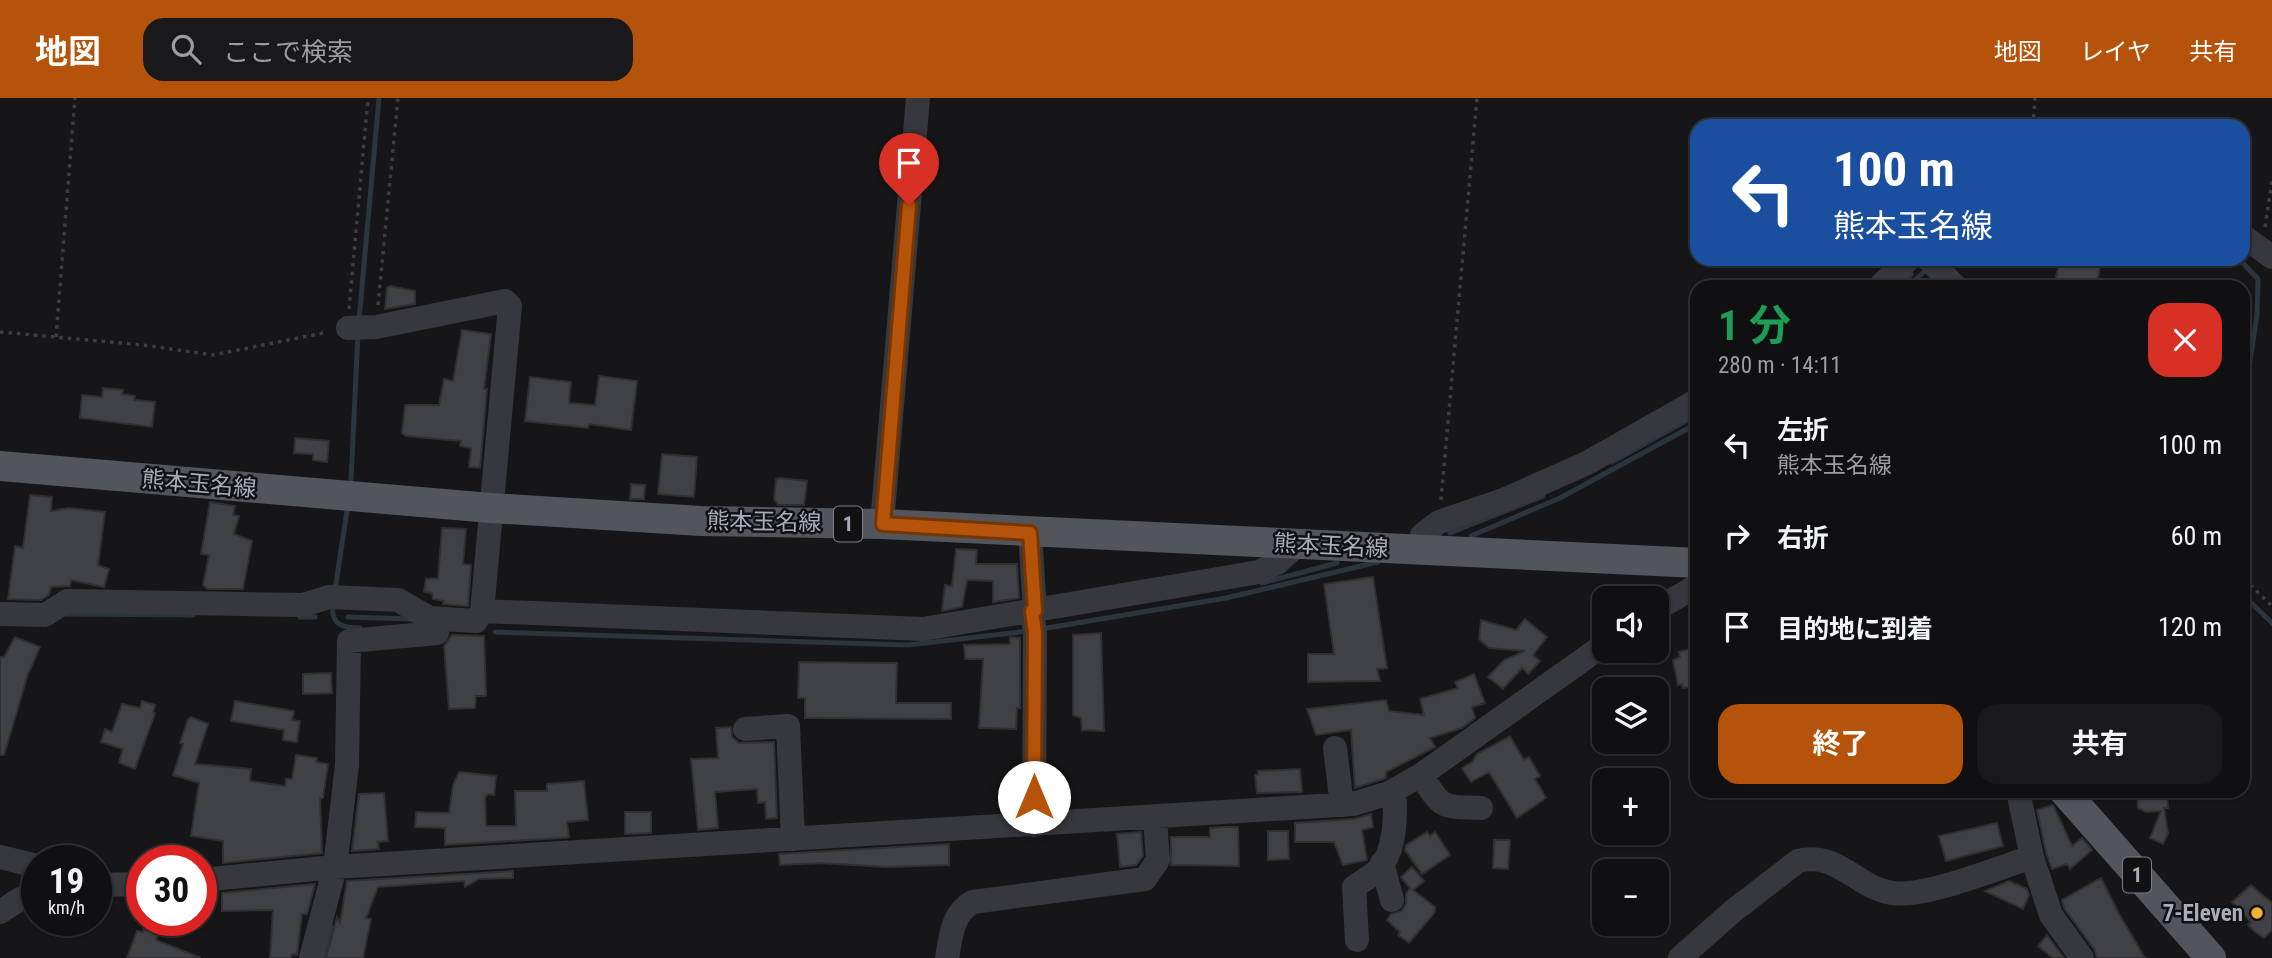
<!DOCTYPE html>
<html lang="ja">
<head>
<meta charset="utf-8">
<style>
  :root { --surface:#101012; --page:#19191b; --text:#f1f3f6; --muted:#9c9d9f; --line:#303032; --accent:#b45309 }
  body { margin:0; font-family:"Roboto Condensed","Noto Sans JP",sans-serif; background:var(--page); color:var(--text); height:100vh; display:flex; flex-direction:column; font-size:26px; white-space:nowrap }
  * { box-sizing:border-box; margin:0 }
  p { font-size:23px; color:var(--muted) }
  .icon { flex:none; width:38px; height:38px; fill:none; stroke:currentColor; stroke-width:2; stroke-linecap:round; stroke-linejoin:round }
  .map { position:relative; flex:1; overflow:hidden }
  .details { position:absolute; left:1690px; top:182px; width:560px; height:518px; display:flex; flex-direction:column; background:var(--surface); border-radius:21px; box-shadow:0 2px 5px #0004,0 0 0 2px var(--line) }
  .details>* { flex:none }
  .hud { position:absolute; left:1690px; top:21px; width:560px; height:147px; border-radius:21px; box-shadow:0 2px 5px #0004,0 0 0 2px var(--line); background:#1a4fa0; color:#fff; overflow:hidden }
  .buttons { position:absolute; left:1592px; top:488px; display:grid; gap:14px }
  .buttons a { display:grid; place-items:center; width:77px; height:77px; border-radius:14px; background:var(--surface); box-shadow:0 2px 5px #0004,0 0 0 2px var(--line); font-size:35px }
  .speed { position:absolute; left:21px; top:747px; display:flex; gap:14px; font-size:35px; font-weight:700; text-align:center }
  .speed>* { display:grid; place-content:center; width:91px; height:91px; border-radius:50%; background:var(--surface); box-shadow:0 2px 5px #0004,0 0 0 2px var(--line); line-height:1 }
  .speed small { font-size:18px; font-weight:400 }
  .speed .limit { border:10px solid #d22; background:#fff; color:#111 }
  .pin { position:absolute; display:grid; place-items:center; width:60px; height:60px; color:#fff; margin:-72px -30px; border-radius:50% 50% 50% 0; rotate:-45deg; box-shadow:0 0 7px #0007 }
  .pin .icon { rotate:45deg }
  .me { position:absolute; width:77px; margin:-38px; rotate:0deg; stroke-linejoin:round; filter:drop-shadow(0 0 5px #0008) }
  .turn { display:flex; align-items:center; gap:24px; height:147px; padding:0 28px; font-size:32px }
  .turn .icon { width:91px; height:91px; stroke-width:2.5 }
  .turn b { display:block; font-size:49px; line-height:60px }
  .round { display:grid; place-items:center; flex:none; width:74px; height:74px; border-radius:21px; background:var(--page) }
  .headline { display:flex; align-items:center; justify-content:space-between; height:119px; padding:0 28px }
  h1 { font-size:42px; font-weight:700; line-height:52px; color:#1e9e55 }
  .primary-button { display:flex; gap:14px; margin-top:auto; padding:14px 28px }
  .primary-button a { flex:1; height:80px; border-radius:21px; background:var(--accent); color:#fff; font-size:28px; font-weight:700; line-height:80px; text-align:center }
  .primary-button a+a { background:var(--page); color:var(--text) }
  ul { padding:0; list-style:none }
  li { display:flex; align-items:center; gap:21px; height:91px; padding:0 28px }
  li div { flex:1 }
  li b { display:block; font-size:26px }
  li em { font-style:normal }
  header { display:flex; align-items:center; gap:42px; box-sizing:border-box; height:98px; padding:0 35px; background:var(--accent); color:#fff }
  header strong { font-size:33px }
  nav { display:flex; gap:38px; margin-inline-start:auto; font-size:24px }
  .search { width:490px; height:63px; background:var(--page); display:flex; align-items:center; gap:18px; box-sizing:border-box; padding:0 24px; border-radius:21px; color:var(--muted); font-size:26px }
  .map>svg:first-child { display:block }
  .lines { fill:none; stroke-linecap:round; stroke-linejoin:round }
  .stream { stroke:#2c353c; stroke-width:5 }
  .building { fill:#404145; stroke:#303034; stroke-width:2 }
  .path { stroke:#3d3f44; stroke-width:3.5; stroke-dasharray:3.5 5; stroke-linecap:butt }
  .minor { stroke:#37383d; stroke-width:24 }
  .major { stroke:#53555c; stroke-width:30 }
  .route-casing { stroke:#753606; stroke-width:18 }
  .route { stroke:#b45309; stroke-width:12 }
  .poi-dot { fill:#f2b134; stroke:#111113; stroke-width:2.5 }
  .labels { text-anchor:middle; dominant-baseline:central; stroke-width:5; stroke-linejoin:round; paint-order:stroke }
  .shield { fill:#111113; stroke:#7b7e86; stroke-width:2 }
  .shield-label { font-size:21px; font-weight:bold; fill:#a8adb8 }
  .street-label { font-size:23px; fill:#a8adb8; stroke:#111113 }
  .poi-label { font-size:23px; font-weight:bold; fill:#a8adb8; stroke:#111113; text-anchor:end }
</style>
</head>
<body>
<header>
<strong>地図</strong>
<div class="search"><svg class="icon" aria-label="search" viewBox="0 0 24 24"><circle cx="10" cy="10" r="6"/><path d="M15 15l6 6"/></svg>ここで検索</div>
<nav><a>地図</a><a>レイヤ</a><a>共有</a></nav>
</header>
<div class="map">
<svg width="2272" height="860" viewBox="0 0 2272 860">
  <rect width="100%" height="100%" fill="#161618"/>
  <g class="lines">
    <path class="stream" d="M 2239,161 L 2258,181 L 2257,217 L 2244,303
      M 1898,189 L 1911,176
      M 1908,189 L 1928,170
      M 359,222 L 379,0
      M 1612,364 L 1689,321
      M 351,382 L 358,235
      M 1450,435 L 1543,398
      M 1471,438 L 1560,400 L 1698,325
      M 1262,485 L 1337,465
      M 335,492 L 347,413
      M 2244,498 L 2272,525
      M 333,506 C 330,526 342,530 360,530
      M 66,516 L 193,517
      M 300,519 L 315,519
      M 348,519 L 413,521
      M 1041,531 L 1226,500 L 1378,464
      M 495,534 L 908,547 L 1028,533
      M 324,860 L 332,829"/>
  </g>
  <path class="building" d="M 2060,161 L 2102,161 L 2096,189 L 2054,189 Z
    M 390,188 L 415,193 L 415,206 L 385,211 L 387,190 Z
    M 462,232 L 491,236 L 484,291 L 487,291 L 480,370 L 469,369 L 471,350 L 460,348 L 461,343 L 406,338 L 402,335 L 405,307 L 439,307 L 444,281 L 453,283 Z
    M 599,278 L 637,283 L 631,332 L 589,326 L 588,330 L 525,323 L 530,279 L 571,284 L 569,305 L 595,307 Z
    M 103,290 L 123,292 L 122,296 L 135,298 L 134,302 L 155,304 L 152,329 L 80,320 L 82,297 L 102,299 Z
    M 295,340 L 329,343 L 327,364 L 313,362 L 313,356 L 294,355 Z
    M 662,356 L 697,359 L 694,399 L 658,396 Z
    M 779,380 L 807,383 L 804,407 L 778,407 L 774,401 L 776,381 Z
    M 631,386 L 645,387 L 644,401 L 630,401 Z
    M 30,397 L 52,399 L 51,413 L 69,410 L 105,414 L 98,467 L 109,471 L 104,489 L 71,482 L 70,488 L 51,489 L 49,497 L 41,502 L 8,501 L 15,448 L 23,450 Z
    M 210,404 L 235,408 L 233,417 L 239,418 L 234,436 L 252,443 L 243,491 L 208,491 L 203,487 L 209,457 L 201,456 Z
    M 442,430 L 466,431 L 463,466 L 471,467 L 468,508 L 443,506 L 444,503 L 433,501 L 432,495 L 424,494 L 426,481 L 438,480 Z
    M 956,451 L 977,452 L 976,466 L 1017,466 L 1019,500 L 993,504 L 993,483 L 967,482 L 962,509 L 942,513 L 945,487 L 952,488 Z
    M 1373,479 L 1387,570 L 1377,571 L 1380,583 L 1308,584 L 1308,556 L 1334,556 L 1324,486 Z
    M 1525,521 L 1547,539 L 1533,557 L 1540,563 L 1528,576 L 1522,570 L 1503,591 L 1488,579 L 1504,562 L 1525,553 L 1489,550 L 1479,541 L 1481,522 L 1516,532 Z
    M 1101,535 L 1104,633 L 1082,632 L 1081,620 L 1073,617 L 1073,537 Z
    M 452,537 L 484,538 L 486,598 L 476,598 L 475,610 L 449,611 L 444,548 Z
    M 15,539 L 40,549 L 28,576 L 4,657 L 0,657 L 0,559 L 4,559 Z
    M 1010,539 L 1020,540 L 1020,610 L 1017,610 L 1016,631 L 979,630 L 983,561 L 965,561 L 964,547 L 1010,546 Z
    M 1698,549 L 1698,588 L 1683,590 L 1682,586 L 1678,587 L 1673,562 L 1680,559 L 1679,554 Z
    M 799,564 L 897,565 L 896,605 L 951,605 L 951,621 L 805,620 L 805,600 L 798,600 Z
    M 331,575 L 332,595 L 303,596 L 303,576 Z
    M 1474,576 L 1485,605 L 1472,609 L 1475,620 L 1462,630 L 1430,640 L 1435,649 L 1386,674 L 1386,680 L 1355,690 L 1351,632 L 1316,637 L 1307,611 L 1386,602 L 1389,613 L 1424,617 L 1420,601 L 1458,590 L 1455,584 Z
    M 142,603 L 155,607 L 153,614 L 155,615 L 135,671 L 119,665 L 123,651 L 101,644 L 105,631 L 112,634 L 122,606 L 140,610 Z
    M 235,603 L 294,613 L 292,622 L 300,623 L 297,644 L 283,642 L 284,632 L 231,623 Z
    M 191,619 L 208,626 L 195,666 L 251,671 L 250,683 L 285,688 L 286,681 L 292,681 L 296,657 L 317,660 L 316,664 L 328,666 L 323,700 L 320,700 L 322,755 L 223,765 L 223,743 L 191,738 L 199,685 L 173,677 L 183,646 L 180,645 L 188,621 Z
    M 731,629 L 732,639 L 739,645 L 774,644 L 777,720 L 766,721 L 765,704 L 758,705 L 757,691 L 715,694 L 718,730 L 698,732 L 691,661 L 718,660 L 716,630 Z
    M 1510,638 L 1524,662 L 1529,659 L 1540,678 L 1535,681 L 1546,700 L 1517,720 L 1489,674 L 1471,684 L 1462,670 L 1472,664 L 1477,656 Z
    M 1300,671 L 1302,694 L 1257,695 L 1255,677 L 1258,677 L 1258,673 Z
    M 459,674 L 496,678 L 494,697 L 488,696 L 485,700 L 486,728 L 516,728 L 515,693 L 547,693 L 547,686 L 584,683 L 588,722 L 567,724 L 569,739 L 560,740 L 445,747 L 445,730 L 415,729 L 416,714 L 449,715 L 453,687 Z
    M 2137,693 L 2167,693 L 2168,710 L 2164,710 L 2168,735 L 2163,746 L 2150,740 L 2161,713 L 2146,714 L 2138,710 Z
    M 384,695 L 388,743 L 378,744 L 379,751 L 352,753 L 359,696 Z
    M 2053,707 L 2072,748 L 2082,740 L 2092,752 L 2070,771 L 2067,766 L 2052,771 L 2046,755 L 2037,712 Z
    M 625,714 L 651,714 L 651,735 L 625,736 Z
    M 1371,716 L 1373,729 L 1362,732 L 1367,762 L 1343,767 L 1334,744 L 1295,744 L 1295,725 L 1354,721 Z
    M 1997,725 L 2003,748 L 1946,763 L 1939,738 Z
    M 1223,729 L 1238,729 L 1239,768 L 1171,767 L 1171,739 L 1210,739 L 1210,730 Z
    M 1268,733 L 1288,733 L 1289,761 L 1268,762 Z
    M 1141,734 L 1143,758 L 1136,767 L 1120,769 L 1117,736 Z
    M 1427,734 L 1430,738 L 1435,734 L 1450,757 L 1422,776 L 1405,752 L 1406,747 Z
    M 1494,742 L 1510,742 L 1508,771 L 1493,770 Z
    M 949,746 L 949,767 L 885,769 L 821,765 L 780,767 L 779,756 Z
    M 1412,769 L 1424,783 L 1413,792 L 1435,809 L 1435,814 L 1409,845 L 1398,837 L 1400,834 L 1387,822 L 1391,816 L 1402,813 L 1406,806 L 1406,796 L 1410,790 L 1401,779 Z
    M 513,773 L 513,780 L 479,781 L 465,789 L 464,783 L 378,789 L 366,820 L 371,821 L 363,860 L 326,860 L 337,819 L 340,825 L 347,783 Z
    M 2101,780 L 2118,814 L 2145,860 L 2097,860 L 2094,851 L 2064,810 L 2062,802 Z
    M 2009,783 L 2027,791 L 2029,797 L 2023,811 L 1985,793 Z
    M 315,786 L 307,816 L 302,816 L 297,857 L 292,856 L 291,860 L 270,860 L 273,812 L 222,813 L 222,795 Z
    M 2251,787 L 2272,805 L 2272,832 L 2264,840 L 2254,833 L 2248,827 L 2251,824 L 2232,804 Z
    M 144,830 L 158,836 L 156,842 L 201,860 L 127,860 L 137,833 L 143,834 Z
    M 2047,837 L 2064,860 L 2053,860 L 2038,848 Z"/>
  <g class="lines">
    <path class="path" d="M 2033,28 L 2035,0
      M 2265,129 L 2272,83
      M 378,207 L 398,0
      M 349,211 L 368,0
      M 0,234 L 143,247 L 213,257 L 328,234
      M 56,239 L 75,0
      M 1441,402 L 1477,0
      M 2244,481 L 2272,508"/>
    <path class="minor" d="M 2244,139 L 2272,159
      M 1928,161 L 1956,189
      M 1879,189 L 1909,161
      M 882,426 L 918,0
      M 1030,435 L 1035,513
      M 1419,453 L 1422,437 L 1439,424 L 1506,401 L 1587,365 L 1698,302
      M 1657,511 L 1698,487
      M 482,513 L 923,531 L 1259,474 L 1277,465 L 1297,447
      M 1032,513 L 1035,535 L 1034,727
      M 0,516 L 45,517 L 67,503 L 303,507 L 329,499 L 398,502 L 429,520 L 476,523 L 482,513 L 510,208 L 505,203 L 376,229 L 348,230
      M 745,631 L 788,628 L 793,741
      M 1335,650 L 1342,707
      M 1421,677 C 1442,711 1442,709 1481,710
      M 2018,693 L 2032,759 L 2051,817 L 2082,860
      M 0,759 L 37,768
      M 1382,765 L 1392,802
      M 201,782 L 335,769 L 1353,706 L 1389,695 L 1421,677 L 1605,546
      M 96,787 L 142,786
      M 0,814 L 20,801 L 37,798
      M 1357,842 L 1354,789 C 1361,784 1370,779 1377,773 C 1396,755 1396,717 1394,693
      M 311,860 L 335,769 L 347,667 L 349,543 L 437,535 L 439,521
      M 947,860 C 951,838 952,815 973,804 L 1145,781 L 1158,762 L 1155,721
      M 1680,860 L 1733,813 L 1798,763 C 1838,753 1857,790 1892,795 C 1925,800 1998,770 2032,759"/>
    <path class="major" d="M 0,368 L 491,410 L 701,423 L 882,426 L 1698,465
      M 2064,693 L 2211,860"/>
  </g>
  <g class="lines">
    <g class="route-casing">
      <path id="route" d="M 909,107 L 883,426 L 1030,435 L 1035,513 L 1032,513 L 1035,535 L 1034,699"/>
    </g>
    <use href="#route" class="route"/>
  </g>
  <circle class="poi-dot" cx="2257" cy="815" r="7"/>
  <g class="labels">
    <g class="shield">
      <rect x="834" y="408.5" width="28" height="35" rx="5"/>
      <rect x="2123" y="759.5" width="28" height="35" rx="5"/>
    </g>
    <g class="shield-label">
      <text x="848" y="426">1</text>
      <text x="2137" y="777">1</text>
    </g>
    <g class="street-label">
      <text transform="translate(199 386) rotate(5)">熊本玉名線</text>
      <text transform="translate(764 424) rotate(1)">熊本玉名線</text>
      <text transform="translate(1331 448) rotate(3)">熊本玉名線</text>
    </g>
    <g class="poi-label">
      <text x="2243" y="815">7-Eleven</text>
    </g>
  </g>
</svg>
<div class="buttons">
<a><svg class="icon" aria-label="sound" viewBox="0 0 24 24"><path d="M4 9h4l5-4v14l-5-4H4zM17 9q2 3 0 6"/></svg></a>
<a><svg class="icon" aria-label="layers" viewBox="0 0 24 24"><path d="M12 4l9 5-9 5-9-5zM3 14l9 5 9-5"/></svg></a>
<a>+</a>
<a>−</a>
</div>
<div class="speed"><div>19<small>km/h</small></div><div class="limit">30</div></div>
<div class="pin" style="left:909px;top:107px;background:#d93025"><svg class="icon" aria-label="arrive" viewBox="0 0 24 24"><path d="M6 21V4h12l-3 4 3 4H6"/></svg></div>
<svg class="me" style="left:1034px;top:699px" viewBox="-20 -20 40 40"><circle r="19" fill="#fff"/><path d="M0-13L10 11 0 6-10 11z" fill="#b45309"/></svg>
<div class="hud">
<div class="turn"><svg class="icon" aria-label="left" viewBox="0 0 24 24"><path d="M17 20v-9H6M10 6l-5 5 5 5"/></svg><div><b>100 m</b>熊本玉名線</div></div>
</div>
<section class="details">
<div class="headline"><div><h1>1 分</h1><p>280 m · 14:11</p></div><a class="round" style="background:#d93025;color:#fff"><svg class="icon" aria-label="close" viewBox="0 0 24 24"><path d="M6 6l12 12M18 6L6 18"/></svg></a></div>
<ul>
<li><svg class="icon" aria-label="left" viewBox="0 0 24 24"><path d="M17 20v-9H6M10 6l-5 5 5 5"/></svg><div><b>左折</b><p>熊本玉名線</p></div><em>100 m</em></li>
<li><svg class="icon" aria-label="right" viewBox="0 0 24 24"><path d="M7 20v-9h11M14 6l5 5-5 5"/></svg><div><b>右折</b></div><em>60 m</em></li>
<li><svg class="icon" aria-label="arrive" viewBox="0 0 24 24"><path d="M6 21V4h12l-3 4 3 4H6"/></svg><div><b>目的地に到着</b></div><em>120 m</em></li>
</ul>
<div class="primary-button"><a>終了</a><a>共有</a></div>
</section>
</div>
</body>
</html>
